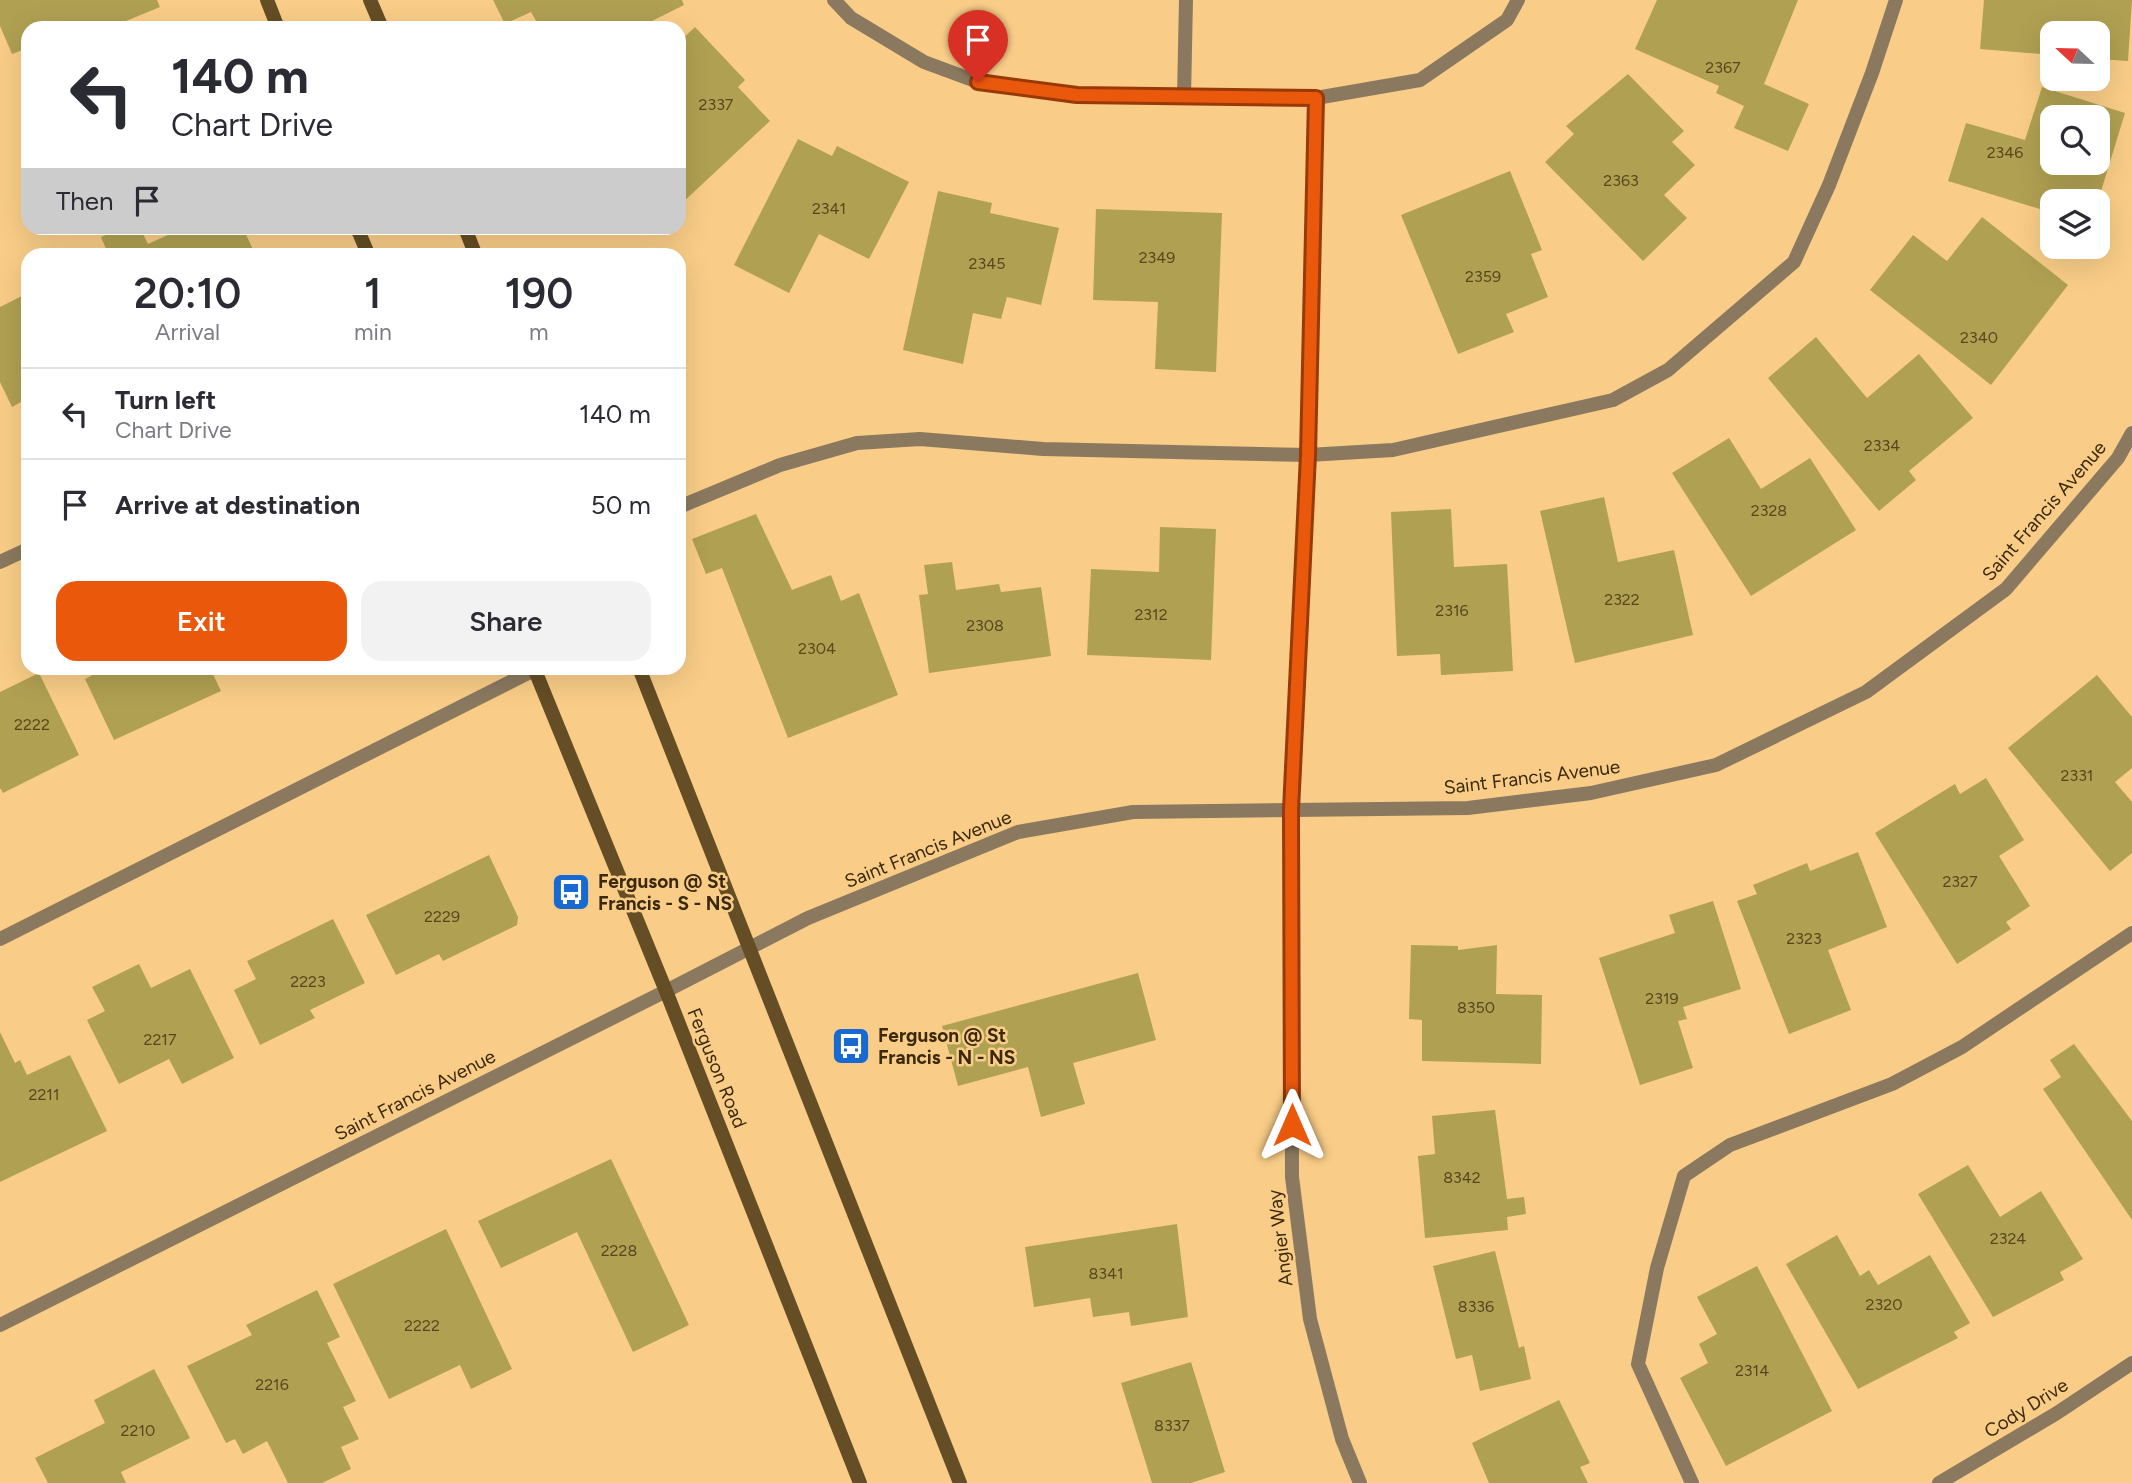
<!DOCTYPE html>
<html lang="en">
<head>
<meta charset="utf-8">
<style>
  :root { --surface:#fff; --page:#f2f2f3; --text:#2b2b33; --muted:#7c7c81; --line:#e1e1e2; --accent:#ea580c }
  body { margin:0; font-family:Figtree,sans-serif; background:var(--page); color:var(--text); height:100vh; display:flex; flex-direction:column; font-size:26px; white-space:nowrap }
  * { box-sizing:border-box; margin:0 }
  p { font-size:23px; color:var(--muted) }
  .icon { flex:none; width:38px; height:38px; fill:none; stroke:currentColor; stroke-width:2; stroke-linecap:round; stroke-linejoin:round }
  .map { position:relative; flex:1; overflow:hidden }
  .sheet { position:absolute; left:21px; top:248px; width:665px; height:427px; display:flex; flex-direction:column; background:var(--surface); border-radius:21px; box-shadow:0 7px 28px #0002 }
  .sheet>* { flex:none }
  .top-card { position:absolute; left:21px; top:21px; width:665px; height:214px; border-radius:21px; box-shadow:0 7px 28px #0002; background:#fff; color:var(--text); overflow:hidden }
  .needle { width:46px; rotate:292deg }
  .tools { position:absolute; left:2040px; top:21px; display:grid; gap:14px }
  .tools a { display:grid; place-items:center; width:70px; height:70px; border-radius:14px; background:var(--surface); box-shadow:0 7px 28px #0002; font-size:35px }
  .pin { position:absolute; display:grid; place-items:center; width:60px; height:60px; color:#fff; margin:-72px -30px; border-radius:50% 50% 50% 0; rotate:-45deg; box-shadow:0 0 7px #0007 }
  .pin .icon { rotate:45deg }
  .me { position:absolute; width:77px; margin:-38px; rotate:0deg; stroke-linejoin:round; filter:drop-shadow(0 0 5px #0008) }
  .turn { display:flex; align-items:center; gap:24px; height:147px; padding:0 35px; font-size:32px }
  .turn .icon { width:91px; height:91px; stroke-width:2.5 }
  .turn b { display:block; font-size:49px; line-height:60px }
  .then { display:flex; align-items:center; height:66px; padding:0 35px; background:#0003; gap:14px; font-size:26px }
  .eta { display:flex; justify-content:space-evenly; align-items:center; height:119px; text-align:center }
  .eta b { font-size:42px; font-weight:600; line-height:49px }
  .action { display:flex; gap:14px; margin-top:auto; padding:14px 35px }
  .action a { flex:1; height:80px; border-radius:21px; background:var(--accent); color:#fff; font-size:28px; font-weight:600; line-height:80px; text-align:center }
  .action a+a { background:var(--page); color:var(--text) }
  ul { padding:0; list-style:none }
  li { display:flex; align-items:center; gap:21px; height:91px; padding:0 35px; border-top:2px solid var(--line) }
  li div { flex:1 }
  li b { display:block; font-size:26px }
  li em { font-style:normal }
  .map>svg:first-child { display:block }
  .building { fill:#b0a052; fill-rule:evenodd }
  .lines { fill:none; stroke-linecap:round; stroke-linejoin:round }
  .service { stroke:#8a795f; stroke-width:14 }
  .minor { stroke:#8a795f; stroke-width:14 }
  .tertiary { stroke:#8a795f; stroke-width:14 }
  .secondary { stroke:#654d25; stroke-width:14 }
  .route-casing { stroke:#983908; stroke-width:18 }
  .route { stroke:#ea580c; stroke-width:12 }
  .labels { text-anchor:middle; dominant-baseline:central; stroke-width:5; stroke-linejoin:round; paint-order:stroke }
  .number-label { font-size:16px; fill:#58471e }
  .street-label { font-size:19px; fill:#3b290c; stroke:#f9cd87 }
  .poi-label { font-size:19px; font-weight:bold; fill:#3b290c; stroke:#f9cd87; text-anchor:start }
</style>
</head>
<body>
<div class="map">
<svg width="2132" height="1483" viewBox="0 0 2132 1483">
  <rect width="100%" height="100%" fill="#f9cd87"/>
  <path class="building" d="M 0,0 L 157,0 L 160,7 L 109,28 L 28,28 L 28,48 L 12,54 L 0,26 Z
    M 493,0 L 682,0 L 684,5 L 638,28 L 540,28 L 531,12 L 505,24 Z
    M 1657,0 L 1798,0 L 1764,84 L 1809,104 L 1788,151 L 1734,128 L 1744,106 L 1716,93 L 1719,86 L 1635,49 Z
    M 1984,0 L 2132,0 L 2128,61 L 2098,59 L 2098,33 L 2053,33 L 2053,55 L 1980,49 Z
    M 695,27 L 745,80 L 738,87 L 770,121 L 681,204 L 679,42 Z
    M 1628,74 L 1684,131 L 1672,142 L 1695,165 L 1664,195 L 1687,218 L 1643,261 L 1545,162 L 1574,134 L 1566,126 Z
    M 2042,87 L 2125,113 L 2098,201 L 2053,201 L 2053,213 L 1948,181 L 1966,123 L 2025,140 ZM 2053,117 L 2098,117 L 2098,163 L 2053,163 Z
    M 798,139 L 832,156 L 837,146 L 909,182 L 869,259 L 819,234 L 789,293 L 734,265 Z
    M 1510,171 L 1542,250 L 1531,254 L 1548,297 L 1506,314 L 1514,332 L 1458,354 L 1401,215 Z
    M 938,191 L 992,203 L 990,213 L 1059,228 L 1041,305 L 1007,297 L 1001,319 L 973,313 L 963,364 L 903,350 Z
    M 1096,209 L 1222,213 L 1216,372 L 1155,369 L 1158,302 L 1093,300 Z
    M 1982,217 L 2068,285 L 1991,385 L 1870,290 L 1913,235 L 1947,261 Z
    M 122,228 L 140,228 L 148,244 L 183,228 L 243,228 L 256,256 L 109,256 L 101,237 Z
    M 28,293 L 28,398 L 12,407 L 0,382 L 0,307 Z
    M 1816,337 L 1867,398 L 1919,354 L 1973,418 L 1909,471 L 1916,480 L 1879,511 L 1768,378 Z
    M 1729,438 L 1761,489 L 1810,458 L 1856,530 L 1751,596 L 1672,473 Z
    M 1604,497 L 1618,562 L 1674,550 L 1693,635 L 1575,663 L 1540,511 Z
    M 1451,509 L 1454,567 L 1507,564 L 1513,671 L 1441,675 L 1440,654 L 1397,656 L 1391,512 Z
    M 756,514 L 792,590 L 831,575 L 841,601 L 859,593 L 898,695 L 788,738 L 722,568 L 706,574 L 692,539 Z
    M 1160,527 L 1216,529 L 1211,660 L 1087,655 L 1091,569 L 1159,572 Z
    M 952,562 L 956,590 L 999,584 L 1001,592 L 1041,587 L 1051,656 L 929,673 L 919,595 L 928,594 L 924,565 Z
    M 106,668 L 210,668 L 221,691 L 114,740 L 85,679 Z
    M 39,673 L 79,755 L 3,793 L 0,788 L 0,692 Z
    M 2097,675 L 2132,717 L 2132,768 L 2115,782 L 2132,802 L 2132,853 L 2110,871 L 2008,748 Z
    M 1986,778 L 2024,840 L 1999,856 L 2030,906 L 2006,922 L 2011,929 L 1957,964 L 1875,833 L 1955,784 L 1960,794 Z
    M 1858,852 L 1887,927 L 1828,950 L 1851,1010 L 1789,1034 L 1737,901 L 1757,894 L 1753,885 L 1807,863 L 1810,871 Z
    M 489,855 L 518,917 L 517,925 L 443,961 L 439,954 L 396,975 L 366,915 Z
    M 1713,901 L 1741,989 L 1683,1007 L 1687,1019 L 1678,1021 L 1693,1068 L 1640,1085 L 1599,958 L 1675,933 L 1669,915 Z
    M 333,919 L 365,983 L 310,1010 L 315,1018 L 260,1045 L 234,990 L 256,979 L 247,961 Z
    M 1411,945 L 1458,946 L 1458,950 L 1497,945 L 1496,994 L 1542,995 L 1541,1064 L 1422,1061 L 1422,1020 L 1409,1019 Z
    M 139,964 L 151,988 L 190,969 L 234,1058 L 182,1084 L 169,1059 L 119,1084 L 87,1020 L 105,1011 L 92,987 Z
    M 1138,973 L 1156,1040 L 1073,1063 L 1085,1104 L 1041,1117 L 1028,1067 L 958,1086 L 942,1026 Z
    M 0,1032 L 15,1063 L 20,1060 L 27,1075 L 70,1055 L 107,1131 L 0,1182 Z
    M 2074,1044 L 2132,1121 L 2132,1220 L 2043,1089 L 2061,1077 L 2050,1060 Z
    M 1495,1110 L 1507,1199 L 1524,1197 L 1526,1214 L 1507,1217 L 1508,1230 L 1425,1238 L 1418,1156 L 1435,1154 L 1432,1116 Z
    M 611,1159 L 689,1325 L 633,1352 L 577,1232 L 501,1268 L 478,1221 Z
    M 1968,1165 L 2000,1217 L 2041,1191 L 2083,1259 L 2060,1272 L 2064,1280 L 1993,1317 L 1918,1194 Z
    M 1177,1224 L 1188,1317 L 1131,1326 L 1129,1312 L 1093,1317 L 1090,1298 L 1034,1307 L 1025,1247 Z
    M 446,1229 L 512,1369 L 471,1389 L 460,1365 L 389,1399 L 333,1284 Z
    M 1837,1235 L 1860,1276 L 1869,1270 L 1878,1285 L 1930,1255 L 1970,1323 L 1954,1332 L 1958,1338 L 1858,1389 L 1786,1264 Z
    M 1495,1251 L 1519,1348 L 1524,1346 L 1531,1379 L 1480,1391 L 1472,1355 L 1456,1359 L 1433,1266 Z
    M 1757,1266 L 1832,1411 L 1726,1466 L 1680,1378 L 1708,1363 L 1699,1344 L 1717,1334 L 1697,1297 Z
    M 317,1290 L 340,1337 L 327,1343 L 356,1401 L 343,1407 L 359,1439 L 341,1447 L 351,1469 L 322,1483 L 288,1483 L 267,1441 L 243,1454 L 235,1439 L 226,1443 L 187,1366 L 252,1335 L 246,1325 Z
    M 1191,1362 L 1225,1472 L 1191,1483 L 1152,1483 L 1121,1383 Z
    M 154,1369 L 190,1438 L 121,1472 L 126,1483 L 48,1483 L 35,1458 L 105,1423 L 94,1400 Z
    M 1559,1400 L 1590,1463 L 1580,1467 L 1588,1483 L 1489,1483 L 1472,1443 Z"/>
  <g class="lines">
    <path class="service" d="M 1184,97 L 1186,0
      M 679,507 L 780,465 L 857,443 L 920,439 L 1043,449 L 1308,455 L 1393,450 L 1613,400 L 1668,370 L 1794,262 L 1829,185 L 1872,73 L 1896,0
      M 0,939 L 534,670
      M 1692,1483 L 1638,1364 L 1657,1268 L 1684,1176 L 1730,1145 L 1892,1084 L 1962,1047 L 2132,933"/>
    <path class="minor" d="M 834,0 L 851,18 L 924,62 L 978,82 L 1077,95 L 1316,98 L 1420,80 L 1507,20 L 1518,0
      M 1316,98 L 1308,455 L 1291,810 L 1292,1177 L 1310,1319 L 1342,1439 L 1360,1483
      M 0,562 L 28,549
      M 1939,1483 L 2057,1413 L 2132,1363"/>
    <path class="tertiary" d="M 0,1325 L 666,991 L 808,918 L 1018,832 L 1133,812 L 1468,808 L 1591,793 L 1716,765 L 1866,692 L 2006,589 L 2118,458 L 2132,433"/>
    <path class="secondary" d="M 267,0 L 278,28
      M 370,0 L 382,28
      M 357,228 L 369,256
      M 465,228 L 476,256
      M 534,668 L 666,991 L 860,1483
      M 639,668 L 960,1483"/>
  </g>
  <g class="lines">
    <g class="route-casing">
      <path id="route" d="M 978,82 L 1077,95 L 1316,98 L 1308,455 L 1291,810 L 1292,1125"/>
    </g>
    <use href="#route" class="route"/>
  </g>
  <defs>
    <g id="bus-square" transform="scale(2.0125)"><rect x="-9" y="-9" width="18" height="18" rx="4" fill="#1969d3" stroke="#f9cd87"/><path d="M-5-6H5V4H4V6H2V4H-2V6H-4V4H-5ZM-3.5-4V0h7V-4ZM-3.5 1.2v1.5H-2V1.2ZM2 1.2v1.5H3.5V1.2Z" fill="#fff"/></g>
  </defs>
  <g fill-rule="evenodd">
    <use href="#bus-square" x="571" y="892"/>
    <use href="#bus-square" x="851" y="1046"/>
  </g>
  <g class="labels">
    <g class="number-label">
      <text x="1723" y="67">2367</text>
      <text x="716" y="104">2337</text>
      <text x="2005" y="152">2346</text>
      <text x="1621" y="180">2363</text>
      <text x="829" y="208">2341</text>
      <text x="1157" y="257">2349</text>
      <text x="987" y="263">2345</text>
      <text x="1483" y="276">2359</text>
      <text x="1979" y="337">2340</text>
      <text x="1882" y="445">2334</text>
      <text x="1769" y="510">2328</text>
      <text x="1622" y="599">2322</text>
      <text x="1452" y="610">2316</text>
      <text x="1151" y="614">2312</text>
      <text x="985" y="625">2308</text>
      <text x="817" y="648">2304</text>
      <text x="32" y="724">2222</text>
      <text x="2077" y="775">2331</text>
      <text x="1960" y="881">2327</text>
      <text x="442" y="916">2229</text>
      <text x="1804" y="938">2323</text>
      <text x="308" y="981">2223</text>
      <text x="1662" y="998">2319</text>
      <text x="1476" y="1007">8350</text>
      <text x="160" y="1039">2217</text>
      <text x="44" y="1094">2211</text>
      <text x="1462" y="1177">8342</text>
      <text x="2008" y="1238">2324</text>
      <text x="619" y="1250">2228</text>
      <text x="1106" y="1273">8341</text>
      <text x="1884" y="1304">2320</text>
      <text x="1476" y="1306">8336</text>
      <text x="422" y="1325">2222</text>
      <text x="1752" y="1370">2314</text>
      <text x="272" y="1384">2216</text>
      <text x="1172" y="1425">8337</text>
      <text x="138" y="1430">2210</text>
    </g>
    <g class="street-label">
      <text transform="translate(2044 511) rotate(-49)">Saint Francis Avenue</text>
      <text transform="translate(1532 777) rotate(-7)">Saint Francis Avenue</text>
      <text transform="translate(928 849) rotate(-22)">Saint Francis Avenue</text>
      <text transform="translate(717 1068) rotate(68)">Ferguson Road</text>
      <text transform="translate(415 1095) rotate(-27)">Saint Francis Avenue</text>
      <text transform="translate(1280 1238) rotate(-97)">Angier Way</text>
      <text transform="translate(2026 1408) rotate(-32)">Cody Drive</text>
    </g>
    <g class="poi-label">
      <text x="598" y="881">Ferguson @ St<tspan x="598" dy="22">Francis - S - NS</tspan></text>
      <text x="878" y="1035">Ferguson @ St<tspan x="878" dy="22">Francis - N - NS</tspan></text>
    </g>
  </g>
</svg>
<div class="tools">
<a><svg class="needle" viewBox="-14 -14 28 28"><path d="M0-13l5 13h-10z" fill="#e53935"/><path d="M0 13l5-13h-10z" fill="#7c7c81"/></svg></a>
<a><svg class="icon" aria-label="search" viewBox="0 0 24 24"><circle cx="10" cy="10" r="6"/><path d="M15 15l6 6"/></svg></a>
<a><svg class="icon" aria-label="layers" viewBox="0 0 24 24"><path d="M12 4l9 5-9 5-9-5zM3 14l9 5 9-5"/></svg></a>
</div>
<div class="pin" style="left:978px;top:82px;background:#d93025"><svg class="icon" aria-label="arrive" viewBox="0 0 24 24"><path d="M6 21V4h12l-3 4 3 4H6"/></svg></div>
<svg class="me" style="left:1292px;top:1125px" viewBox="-20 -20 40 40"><path d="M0-17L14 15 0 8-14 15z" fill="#ea580c" stroke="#fff" stroke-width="4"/></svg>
<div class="top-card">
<div class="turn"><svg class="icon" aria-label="left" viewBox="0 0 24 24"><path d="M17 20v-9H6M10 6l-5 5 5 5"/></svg><div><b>140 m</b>Chart Drive</div></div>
<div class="then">Then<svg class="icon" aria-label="arrive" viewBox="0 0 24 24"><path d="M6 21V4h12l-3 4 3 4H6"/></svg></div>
</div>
<section class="sheet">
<div class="eta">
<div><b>20:10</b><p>Arrival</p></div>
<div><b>1</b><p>min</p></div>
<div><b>190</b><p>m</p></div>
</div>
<ul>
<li><svg class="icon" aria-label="left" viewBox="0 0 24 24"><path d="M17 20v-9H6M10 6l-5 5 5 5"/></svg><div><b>Turn left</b><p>Chart Drive</p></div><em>140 m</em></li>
<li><svg class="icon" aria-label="arrive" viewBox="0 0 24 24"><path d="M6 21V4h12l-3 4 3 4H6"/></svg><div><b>Arrive at destination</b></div><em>50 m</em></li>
</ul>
<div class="action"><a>Exit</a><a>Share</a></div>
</section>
</div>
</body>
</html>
